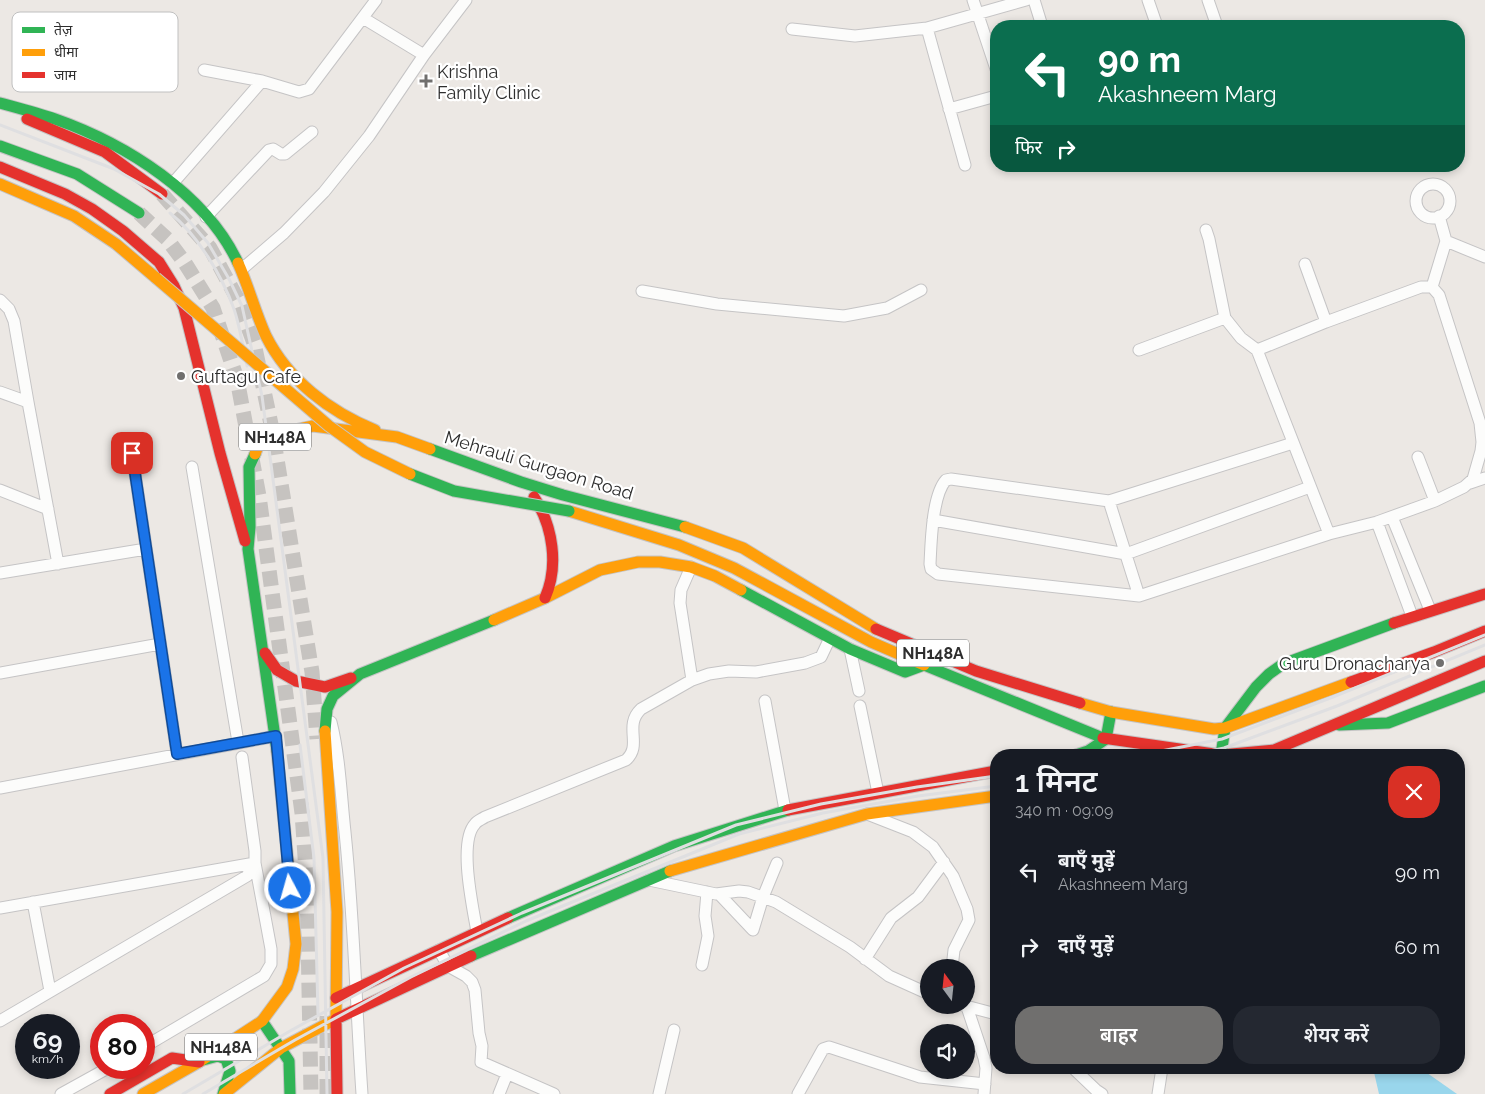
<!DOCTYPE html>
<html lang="hi">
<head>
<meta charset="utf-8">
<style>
  :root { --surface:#171b24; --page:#242831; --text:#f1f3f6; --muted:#9ea1a6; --accent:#706f6e }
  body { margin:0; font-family:Raleway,"Noto Sans Devanagari",sans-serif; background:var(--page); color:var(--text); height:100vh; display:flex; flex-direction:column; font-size:19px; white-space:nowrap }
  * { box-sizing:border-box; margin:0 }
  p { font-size:16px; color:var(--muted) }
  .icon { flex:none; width:28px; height:28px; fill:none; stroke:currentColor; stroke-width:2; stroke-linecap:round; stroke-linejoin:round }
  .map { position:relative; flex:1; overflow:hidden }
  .panel { position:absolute; left:990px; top:749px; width:475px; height:325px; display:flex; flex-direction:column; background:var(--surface); border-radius:20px; box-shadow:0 2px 8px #0003 }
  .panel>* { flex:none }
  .hud { position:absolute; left:990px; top:20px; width:475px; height:152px; border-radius:20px; box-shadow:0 2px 8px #0003; background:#0b6e4f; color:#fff; overflow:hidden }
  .needle { width:32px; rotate:345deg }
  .tools { position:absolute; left:920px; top:959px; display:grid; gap:10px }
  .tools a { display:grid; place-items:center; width:55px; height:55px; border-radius:50%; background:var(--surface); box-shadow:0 2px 8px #0003; font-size:25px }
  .speed { position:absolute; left:15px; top:1014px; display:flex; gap:10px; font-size:25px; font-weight:700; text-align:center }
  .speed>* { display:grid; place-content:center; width:65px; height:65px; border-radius:50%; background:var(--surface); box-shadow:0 2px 8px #0003; line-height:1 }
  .speed small { font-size:12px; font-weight:400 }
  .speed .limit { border:8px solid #d22; background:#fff; color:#111 }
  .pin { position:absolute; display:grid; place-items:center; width:42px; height:42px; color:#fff; margin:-21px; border-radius:10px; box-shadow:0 2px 8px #0006 }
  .me { position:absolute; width:55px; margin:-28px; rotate:354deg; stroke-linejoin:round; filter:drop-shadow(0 0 4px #0008) }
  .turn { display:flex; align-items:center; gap:18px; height:105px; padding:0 25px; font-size:22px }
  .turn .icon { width:65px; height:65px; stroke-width:2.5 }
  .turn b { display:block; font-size:35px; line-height:42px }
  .then { display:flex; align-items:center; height:48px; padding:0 25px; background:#0003; gap:10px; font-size:19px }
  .round { display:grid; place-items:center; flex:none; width:52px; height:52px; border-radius:20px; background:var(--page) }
  .overview { display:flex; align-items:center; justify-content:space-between; height:85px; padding:0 25px }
  h1 { font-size:30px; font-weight:600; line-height:38px }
  .cta { display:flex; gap:10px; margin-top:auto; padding:10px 25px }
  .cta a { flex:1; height:58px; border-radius:20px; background:var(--accent); color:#fff; font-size:20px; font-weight:600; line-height:58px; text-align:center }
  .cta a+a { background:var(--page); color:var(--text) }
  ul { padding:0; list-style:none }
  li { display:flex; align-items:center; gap:15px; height:75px; padding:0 25px }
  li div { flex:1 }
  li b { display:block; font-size:19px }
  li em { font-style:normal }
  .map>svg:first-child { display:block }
  .water { fill:#99d6ec }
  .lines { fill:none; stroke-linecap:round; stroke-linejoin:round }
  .secondary-tunnel { stroke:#c6c3c0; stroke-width:15; stroke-dasharray:15 8; stroke-linecap:butt }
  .street-casing { stroke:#c5c4c5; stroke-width:13 }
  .fast-casing { stroke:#c5c4c5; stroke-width:13 }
  .slow-casing { stroke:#c5c4c5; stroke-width:13 }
  .jam-casing { stroke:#c5c4c5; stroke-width:13 }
  .street { stroke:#fcfcfb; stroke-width:11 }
  .fast { stroke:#30b455; stroke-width:11 }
  .slow { stroke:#ff9f0a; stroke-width:11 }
  .jam { stroke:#e5322d; stroke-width:11 }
  .rail { stroke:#dfdfe1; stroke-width:3 }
  .fast-bridge-casing { stroke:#c6c5c4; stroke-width:13; stroke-linecap:butt }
  .slow-bridge-casing { stroke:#c6c5c4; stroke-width:13; stroke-linecap:butt }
  .fast-bridge { stroke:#30b455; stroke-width:11 }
  .slow-bridge { stroke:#ff9f0a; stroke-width:11 }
  .route-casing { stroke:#114b97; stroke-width:12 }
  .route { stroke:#1a73e8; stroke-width:9 }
  .poi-dot { fill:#706f6e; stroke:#fff; stroke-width:2 }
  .labels { text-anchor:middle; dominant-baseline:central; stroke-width:4.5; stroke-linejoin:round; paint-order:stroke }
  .shield { fill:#fff; stroke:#6d6d6d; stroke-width:1 }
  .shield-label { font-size:16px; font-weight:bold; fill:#2e2e2e }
  .poi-label { font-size:18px; fill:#2e2e2e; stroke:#fff; text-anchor:start }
  .street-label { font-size:18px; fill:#2e2e2e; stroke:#fff }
  .key { fill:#fff; stroke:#c0c0c0; stroke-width:1 }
  .key-label { font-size:14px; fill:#2e2e2e }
</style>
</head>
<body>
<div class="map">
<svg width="1485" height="1094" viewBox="0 0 1485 1094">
  <rect width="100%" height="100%" fill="#ece8e4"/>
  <path class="water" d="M 1373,1068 L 1420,1068 L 1457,1094 L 1379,1094 Z"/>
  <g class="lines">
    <path class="secondary-tunnel" d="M 162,194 L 210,248 L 238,300 L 254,343 L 272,429 L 312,672 L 317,739
      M 139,213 L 167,239 L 185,263 L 213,308 L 237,379 L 259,496 L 302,813 L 307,885 L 311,1094
      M 327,1094 L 327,1016"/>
    <g class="street-casing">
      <path id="street" d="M 973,0 L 996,69
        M 1034,0 L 1042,26
        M 1148,0 L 1157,26
        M 1208,0 L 1217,26
        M 363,18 L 424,55
        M 927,28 L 965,165
        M 792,29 L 855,36 L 927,28 L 1026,0
        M 204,70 L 262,81
        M 949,109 L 996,96
        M 173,183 L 262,81 L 299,92 L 309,89 L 376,0
        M1416 201a17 17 0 1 1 34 0a17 17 0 1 1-34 0Z
        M 206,217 L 269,150 L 273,149 L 281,154 L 285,154 L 312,132
        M 1206,230 L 1209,239 L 1225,318 L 1241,338 L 1257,350 L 1329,534
        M 1446,241 L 1485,257
        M 1305,264 L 1326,322
        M 242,269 L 284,233 L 324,192 L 369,136 L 424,55 L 466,0
        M 1432,287 L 1446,241 L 1439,216
        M 642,291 L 717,304 L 844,316 L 887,308 L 921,290
        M 0,300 L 9,309 L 14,321 L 28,402 L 0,392
        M 1139,350 L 1225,318
        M 1257,350 L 1326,322 L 1421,287 L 1432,287 L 1439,295 L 1480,423 L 1482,442 L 1481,451 L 1473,479 L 1464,487 L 1435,501 L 1377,522 L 1329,534 L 1139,596 L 938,574 L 931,569 L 930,564 C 931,544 932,495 946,480 L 951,479 L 1109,501 L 1293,443
        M 28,402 L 58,564
        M 132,453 L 177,754
        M 1418,457 L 1435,501
        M 192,467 L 238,742
        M 1470,483 L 1485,478
        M 0,490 L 48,509
        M 1109,501 L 1139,596
        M 1392,517 L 1430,610
        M 933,520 L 1126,554 L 1310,487
        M 1377,522 L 1412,616
        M 0,573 L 146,549
        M 850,649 L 859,691
        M 0,673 L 160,644
        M 692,680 L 709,674 L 729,671 L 756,672 L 805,663 L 821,657 L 830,638
        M 765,701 L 785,810
        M 860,706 L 878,793
        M 331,722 C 340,758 341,796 345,832 C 354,919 356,1007 362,1094
        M 0,788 L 276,736
        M 867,814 L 913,832 L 933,847 L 953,876 L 967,909 L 969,920 L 954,950 L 952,968
        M 649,880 L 716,894 L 739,891 L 748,892 L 776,902 L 850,947 L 889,976 L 929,994
        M 719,894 L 753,930 L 763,897 L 777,863
        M 33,902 L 50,991
        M 0,908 L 255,863 L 255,851 L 242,757
        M 477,932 C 473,908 458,842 475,824 C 477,821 482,819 485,817 L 626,760 C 643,745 623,726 641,709 L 692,680 L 680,603 L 681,590 L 691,567
        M 439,950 L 448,966 L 466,976 L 472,982 L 475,990 L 479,1033 L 482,1046 L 481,1062 L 554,1094
        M 865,959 L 891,918 L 918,897 L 944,862
        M 702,965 L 708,936 L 705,916 L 707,892
        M 962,1005 L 996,1014
        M 967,1007 L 984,1058 L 986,1068 L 984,1094
        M 0,1021 L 247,876 L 255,863
        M 144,1047 L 264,976 L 271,964 L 271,949 L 255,863
        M 1073,1068 L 1096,1090 L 1102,1094
        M 61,1094 L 108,1068
        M 499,1094 L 507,1074
        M 659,1094 L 674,1030
        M 798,1094 L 823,1049 L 829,1047 L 920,1077 L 985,1084
        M 1158,1094 L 1162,1068"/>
    </g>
    <g class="fast-casing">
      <path id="fast" d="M 0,103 C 18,108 37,113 55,119 C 126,144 206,194 238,263
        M 0,146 L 77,174 L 139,213
        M 430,449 L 521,482 L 563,495 L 685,527
        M 255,454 L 249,467 L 250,527 L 248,549 L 277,751
        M 741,590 L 850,649 L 905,672 L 924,665 L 1103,738
        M 1339,725 L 1388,723 L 1485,686
        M 325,731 L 327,709 L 333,696 L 360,674 L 494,620
        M 1076,755 L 1088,751 L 1106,739 L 1111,712
        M 1219,755 L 1221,755 L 1225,728 L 1256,687 L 1269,674 L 1283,664 L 1394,623
        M 508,918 L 674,846 L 788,810
        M 471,956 L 670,871
        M 262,1021 L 289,1061 L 290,1094
        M 203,1060 L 218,1056 L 226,1059 L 230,1071 L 223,1094"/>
    </g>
    <g class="slow-casing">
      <path id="slow" d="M 0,184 L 74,216 L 116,244 L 156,278
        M 238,263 C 249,287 255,312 266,336 C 288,380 330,412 375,430
        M 255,454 L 259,444 L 285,432 L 313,426 L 397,437 L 430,449
        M 569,511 L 679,545 L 734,568 L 871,642 L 924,665
        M 685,527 L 743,548 L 876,629
        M 494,620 L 545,598 L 600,570 L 638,562 L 660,562 L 691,567 L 715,576 L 741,590
        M 1080,703 L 1111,712 L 1214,729 L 1225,728 L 1351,682
        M 670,871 L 867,814 L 996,796
        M 143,1094 L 199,1062 L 262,1021 L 287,987 L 293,969 L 296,944 L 277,751
        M 224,1094 L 281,1048 L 336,1019 L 337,912 L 325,731"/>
    </g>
    <g class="jam-casing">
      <path id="jam" d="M 27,119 L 105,152 L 162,194
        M 0,167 L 65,194 L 92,209 L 123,231 L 159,262 L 174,286 L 184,308 L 220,453 L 245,541
        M 534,497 C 553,526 559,566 545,598
        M 1394,623 L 1485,594
        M 876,629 L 976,671 L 1080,703
        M 265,653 L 277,670 L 296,681 L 325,687 L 351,678
        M 1351,682 L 1434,652 L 1485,631
        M 1103,738 L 1221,755 L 1274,750 L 1485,661
        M 788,810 L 996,771
        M 336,998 L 508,918
        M 110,1094 L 172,1058 L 199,1062
        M 337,1094 L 336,1019 L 471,956"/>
    </g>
    <use href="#street" class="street"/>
    <use href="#fast" class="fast"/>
    <use href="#slow" class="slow"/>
    <use href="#jam" class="jam"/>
    <path class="rail" d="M 0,125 L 114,169 L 159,194 L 184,215 L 208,243 L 229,279 L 242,306 L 262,396 L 323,858 L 327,1094
      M 170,213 C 198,235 222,276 234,309 C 240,327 243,347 247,366
      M 300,745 L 314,858 L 318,1014
      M 1141,755 L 1222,739 L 1333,697 L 1485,635
      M 1190,755 L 1224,748 L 1337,706 L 1485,645
      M 183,1094 L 290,1031 L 404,968 L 522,913 L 736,825 L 821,804 L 917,787 L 996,776
      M 203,1094 L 295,1040 L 411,977 L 526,921 L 739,834 L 823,813 L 918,796 L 996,786"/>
    <g class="fast-bridge-casing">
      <path id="fast-bridge" d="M 410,474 L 454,491 L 569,511"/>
    </g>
    <g class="slow-bridge-casing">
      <path id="slow-bridge" d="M 156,278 L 329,426 L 365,452 L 410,474"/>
    </g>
    <use href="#fast-bridge" class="fast-bridge"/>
    <use href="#slow-bridge" class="slow-bridge"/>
  </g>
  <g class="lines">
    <g class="route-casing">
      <path id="route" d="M 132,453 L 177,754 L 276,736 L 290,888"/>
    </g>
    <use href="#route" class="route"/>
  </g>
  <g class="poi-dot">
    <path d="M423.5 73.5h5v5h5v5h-5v5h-5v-5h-5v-5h5z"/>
    <circle cx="181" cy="376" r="5"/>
    <circle cx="1440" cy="663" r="5"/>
  </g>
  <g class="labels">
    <g class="shield">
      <rect x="239" y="423.5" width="72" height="27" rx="4"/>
      <rect x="897" y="639.5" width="72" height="27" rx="4"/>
      <rect x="185" y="1033.5" width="72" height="27" rx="4"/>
    </g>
    <g class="shield-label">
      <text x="275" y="437">NH148A</text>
      <text x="933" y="653">NH148A</text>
      <text x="221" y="1047">NH148A</text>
    </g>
    <g class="poi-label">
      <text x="437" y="71">Krishna<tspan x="437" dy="21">Family Clinic</tspan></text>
      <text x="191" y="376">Guftagu Cafe</text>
      <text x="1430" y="663" text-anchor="end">Guru Dronacharya</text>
    </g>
    <g class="street-label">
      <text transform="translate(539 465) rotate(17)">Mehrauli Gurgaon Road</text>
    </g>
  </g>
  <rect x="12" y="12" width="166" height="80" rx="8" class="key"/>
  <rect x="22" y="27" width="23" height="6" fill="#30b455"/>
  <rect x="22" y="49" width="23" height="7" fill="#ff9f0a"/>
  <rect x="22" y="72" width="23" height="6" fill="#e5322d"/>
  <g class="key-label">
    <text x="54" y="35">तेज़</text>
    <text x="54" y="57">धीमा</text>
    <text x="54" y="80">जाम</text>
  </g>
</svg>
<div class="tools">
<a><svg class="needle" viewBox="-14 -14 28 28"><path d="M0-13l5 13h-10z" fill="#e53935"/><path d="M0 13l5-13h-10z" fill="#9ea1a6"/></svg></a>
<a><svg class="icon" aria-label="sound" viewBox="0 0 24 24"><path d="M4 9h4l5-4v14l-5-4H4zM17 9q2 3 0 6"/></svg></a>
</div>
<div class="speed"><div>69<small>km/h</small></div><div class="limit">80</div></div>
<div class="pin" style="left:132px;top:453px;background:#d93025"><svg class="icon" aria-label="arrive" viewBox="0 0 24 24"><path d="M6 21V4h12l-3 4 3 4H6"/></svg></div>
<svg class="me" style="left:290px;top:888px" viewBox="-20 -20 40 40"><circle r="17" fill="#1a73e8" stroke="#fff" stroke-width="3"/><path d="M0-11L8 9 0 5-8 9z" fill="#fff"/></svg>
<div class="hud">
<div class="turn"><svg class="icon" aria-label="left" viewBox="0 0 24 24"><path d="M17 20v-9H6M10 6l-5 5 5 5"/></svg><div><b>90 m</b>Akashneem Marg</div></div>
<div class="then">फिर<svg class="icon" aria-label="right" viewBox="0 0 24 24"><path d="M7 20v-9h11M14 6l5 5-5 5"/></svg></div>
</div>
<section class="panel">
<div class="overview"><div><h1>1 मिनट</h1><p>340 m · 09:09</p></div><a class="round" style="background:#d93025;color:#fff"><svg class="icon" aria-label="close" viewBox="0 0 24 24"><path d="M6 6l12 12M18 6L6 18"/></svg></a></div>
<ul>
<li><svg class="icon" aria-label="left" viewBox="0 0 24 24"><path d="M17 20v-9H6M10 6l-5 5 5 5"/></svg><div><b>बाएँ मुड़ें</b><p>Akashneem Marg</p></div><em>90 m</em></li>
<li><svg class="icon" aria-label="right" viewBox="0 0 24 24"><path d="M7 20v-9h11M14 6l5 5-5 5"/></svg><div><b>दाएँ मुड़ें</b></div><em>60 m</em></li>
</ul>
<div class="cta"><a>बाहर</a><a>शेयर करें</a></div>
</section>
</div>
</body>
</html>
